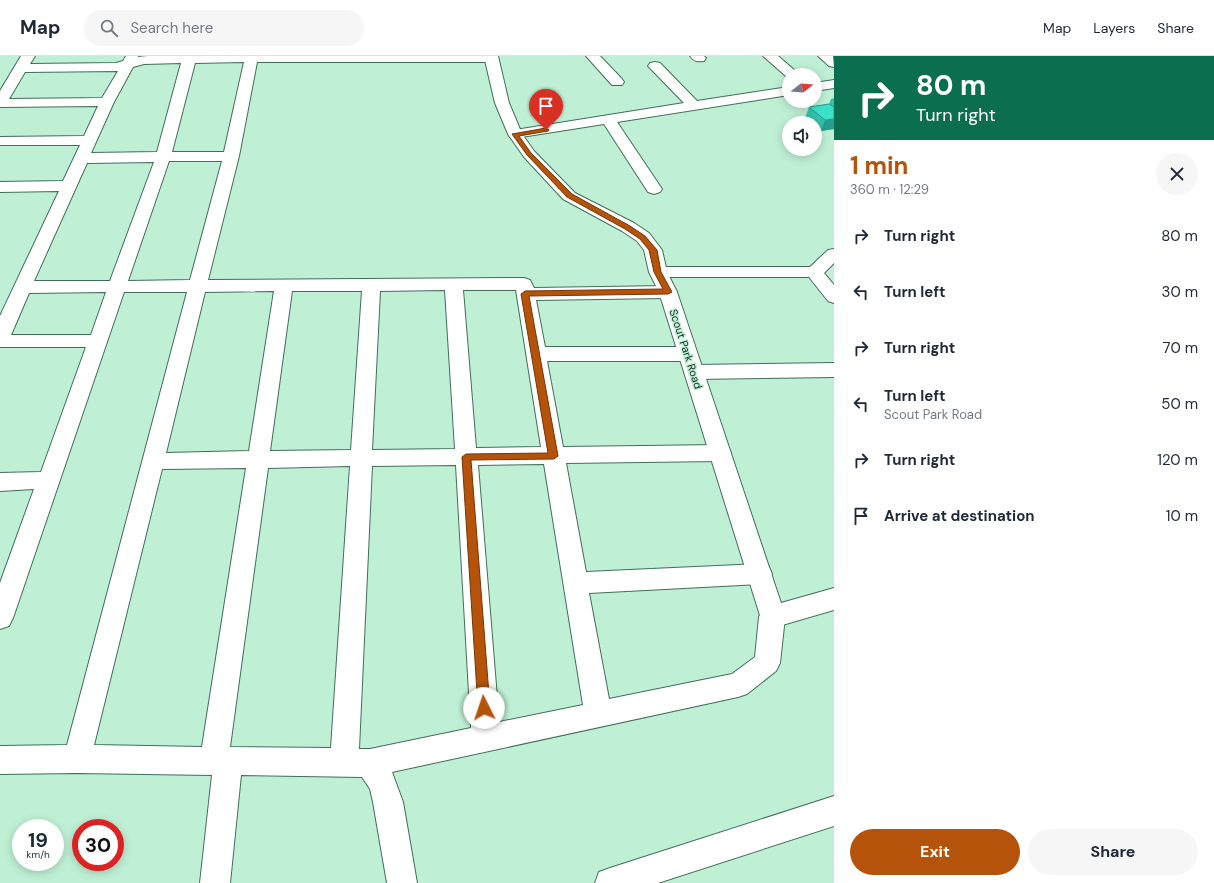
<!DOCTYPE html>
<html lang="en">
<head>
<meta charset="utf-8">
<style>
  :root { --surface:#fff; --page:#f6f6f7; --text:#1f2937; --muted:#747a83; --line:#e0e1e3; --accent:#b45309 }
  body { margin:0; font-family:"DM Sans",sans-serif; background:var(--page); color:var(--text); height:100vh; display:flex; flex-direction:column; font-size:15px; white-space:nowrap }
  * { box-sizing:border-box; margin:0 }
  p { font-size:13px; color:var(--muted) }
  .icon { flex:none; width:22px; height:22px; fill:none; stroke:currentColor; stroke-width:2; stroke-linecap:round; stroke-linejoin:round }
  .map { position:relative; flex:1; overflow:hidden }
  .drawer { display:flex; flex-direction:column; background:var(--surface); width:380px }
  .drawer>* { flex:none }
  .top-card { background:#0b6e4f; color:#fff; overflow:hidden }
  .needle { width:26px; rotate:73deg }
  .controls { position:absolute; left:782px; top:12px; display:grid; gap:8px }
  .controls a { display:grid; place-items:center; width:40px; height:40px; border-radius:50%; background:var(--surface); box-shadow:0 2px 10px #0003; font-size:20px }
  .speed { position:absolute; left:12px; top:763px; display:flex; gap:8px; font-size:20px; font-weight:700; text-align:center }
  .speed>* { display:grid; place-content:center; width:52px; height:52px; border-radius:50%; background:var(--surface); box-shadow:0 2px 10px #0003; line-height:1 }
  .speed small { font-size:10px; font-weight:400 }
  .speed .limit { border:6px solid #d22; background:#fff; color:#111 }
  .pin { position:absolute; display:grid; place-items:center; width:34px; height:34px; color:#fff; margin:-41px -17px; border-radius:50% 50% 50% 0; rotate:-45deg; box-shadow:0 0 4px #0007 }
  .pin .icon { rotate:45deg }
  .me { position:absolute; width:44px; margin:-22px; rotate:356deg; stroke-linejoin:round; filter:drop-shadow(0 0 3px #0008) }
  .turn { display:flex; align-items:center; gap:14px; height:84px; padding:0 16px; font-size:18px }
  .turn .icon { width:52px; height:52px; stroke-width:2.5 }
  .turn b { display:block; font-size:28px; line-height:34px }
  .round { display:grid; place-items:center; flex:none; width:42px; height:42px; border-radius:21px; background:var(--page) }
  .summary { display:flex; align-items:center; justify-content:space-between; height:68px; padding:0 16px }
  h1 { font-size:24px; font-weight:700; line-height:30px; color:var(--accent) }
  .button { display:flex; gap:8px; margin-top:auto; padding:8px 16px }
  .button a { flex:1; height:46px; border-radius:24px; background:var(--accent); color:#fff; font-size:16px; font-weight:700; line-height:46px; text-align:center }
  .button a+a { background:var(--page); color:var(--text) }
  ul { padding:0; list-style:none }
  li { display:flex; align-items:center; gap:12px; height:56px; padding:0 16px }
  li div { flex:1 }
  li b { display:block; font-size:15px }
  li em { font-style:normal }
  header { display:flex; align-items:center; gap:24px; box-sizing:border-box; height:56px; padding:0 20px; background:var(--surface); border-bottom:1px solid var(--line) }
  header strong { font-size:19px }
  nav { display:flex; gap:22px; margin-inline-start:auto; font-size:14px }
  .search { width:280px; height:36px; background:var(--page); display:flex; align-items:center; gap:10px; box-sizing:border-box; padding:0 14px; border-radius:22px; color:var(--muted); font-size:15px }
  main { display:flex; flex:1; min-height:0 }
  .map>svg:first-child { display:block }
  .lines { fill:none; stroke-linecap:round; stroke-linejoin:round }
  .minor-casing { stroke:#426e58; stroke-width:2 }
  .major-casing { stroke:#426e58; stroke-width:2 }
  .minor { fill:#fff; fill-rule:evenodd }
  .major { fill:#fff; fill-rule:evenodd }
  .wall { fill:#33c1ac }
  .shaded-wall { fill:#299d8c }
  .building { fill:#3be0c8; stroke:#299d8c }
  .route { fill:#b45309; stroke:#753606 }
  .labels { text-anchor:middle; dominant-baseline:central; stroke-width:3; stroke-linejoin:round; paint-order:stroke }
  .street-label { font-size:11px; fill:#17291f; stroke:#bff0d5 }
</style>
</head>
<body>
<header>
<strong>Map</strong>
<div class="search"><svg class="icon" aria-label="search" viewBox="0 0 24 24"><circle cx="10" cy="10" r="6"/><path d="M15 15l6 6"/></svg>Search here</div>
<nav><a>Map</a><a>Layers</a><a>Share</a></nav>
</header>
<main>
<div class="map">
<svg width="834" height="827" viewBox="0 0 834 827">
  <rect width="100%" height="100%" fill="#bff0d5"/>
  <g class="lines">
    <g class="minor-casing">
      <path id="minor" d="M 21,0 L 35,0 L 30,8 L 116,7 L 123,5 L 126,0 L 138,0 L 138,1 L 147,0 L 496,0 L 498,2 L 496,5 L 491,6 L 257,6 L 239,100 L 208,224 L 524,222 L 530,224 L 534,232 L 668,230 L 674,232 L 677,236 L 674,240 L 668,242 L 536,244 L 545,291 L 687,291 L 694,293 L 697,298 L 694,303 L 687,305 L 547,305 L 563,391 L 720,389 L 728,391 L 731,397 L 728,403 L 720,405 L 566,407 L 586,516 L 760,508 L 769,511 L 772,518 L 769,525 L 760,528 L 589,537 L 609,643 L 732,618 L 755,601 L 759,561 L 763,553 L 772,550 L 781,553 L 785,561 L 780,607 L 776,615 L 747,638 L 738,641 L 392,716 L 403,746 L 417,827 L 387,827 L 373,746 L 370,733 L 362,721 L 241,719 L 230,827 L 200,827 L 212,719 L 77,717 L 0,718 L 0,690 L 67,689 L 187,236 L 124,236 L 13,562 L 9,570 L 0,573 L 0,527 L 34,433 L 0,435 L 0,417 L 41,416 L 86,291 L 0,291 L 0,260 L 59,135 L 0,136 L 0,126 L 63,125 L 80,89 L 0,89 L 0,81 L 84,80 L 98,50 L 0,51 L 0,35 ZM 244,6 L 224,96 L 172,96 L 195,7 ZM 181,7 L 157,96 L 91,97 L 114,46 L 133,11 L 144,8 ZM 118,15 L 102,42 L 9,43 L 25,16 ZM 169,105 L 222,105 L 190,224 L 128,225 ZM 154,106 L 110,225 L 34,225 L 87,107 ZM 445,234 L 455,393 L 372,394 L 380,235 ZM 463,234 L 516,234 L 541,391 L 476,392 ZM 274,235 L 249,395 L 166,397 L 205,236 ZM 292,235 L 362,235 L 351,394 L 270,395 ZM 106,236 L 91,279 L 11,279 L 29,237 ZM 544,408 L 583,649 L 499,666 L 478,409 ZM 456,409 L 471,672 L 370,693 L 359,693 L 372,410 ZM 350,410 L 331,692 L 230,691 L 268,412 ZM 246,412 L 202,691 L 94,689 L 162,413 Z
        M 586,0 L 600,0 L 622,23 L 624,26 L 622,29 L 612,29 Z
        M 690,0 L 704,0 L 706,2 L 704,5 C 697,6 694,5 690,0 Z
        M 763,0 L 778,0 L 800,19 L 789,19 L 788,22 Z
        M 818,0 L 833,0 L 834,11 L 829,10 Z
        M 655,6 L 660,7 L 697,45 L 789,31 L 789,39 L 617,66 L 662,133 L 660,136 L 654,138 L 648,136 L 604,68 L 515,82 L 510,81 L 508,78 L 510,75 L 515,74 L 684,47 L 648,10 L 650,7 Z
        M 834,24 L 834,32 L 815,35 L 815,27 Z
        M 834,193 L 834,207 L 824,217 L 834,229 L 834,247 L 828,245 L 809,221 L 658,221 L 652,220 L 649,216 L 652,212 L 658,211 L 810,211 L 828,194 Z
        M 834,307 L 834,321 L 694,323 L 687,321 L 684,316 L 687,311 L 694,309 Z
        M 834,740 L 834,770 L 658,827 L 595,827 L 599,816 L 610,812 Z"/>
    </g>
    <g class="major-casing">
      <path id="major" d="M 484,0 L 498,0 L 509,47 L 522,78 L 534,95 L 575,137 L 634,167 L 649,177 L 662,194 L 667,216 L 677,236 L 781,547 L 834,532 L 834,554 L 772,572 L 763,569 L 659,236 L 649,216 L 644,194 L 637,185 L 622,175 L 563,143 L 524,101 L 508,78 L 495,47 Z"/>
    </g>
    <use href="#minor" class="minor"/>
    <use href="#major" class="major"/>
  </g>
  <path class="wall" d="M 834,42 L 834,73 L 821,75 L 815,71 L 815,67 L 811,67 L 805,62 L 809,51 L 829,48 L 831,43 Z"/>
  <path class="shaded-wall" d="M 834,63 L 834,73 L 821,75 L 825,64 Z"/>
  <path class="building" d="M 829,48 L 834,51 L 834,63 L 825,64 L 809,51 Z"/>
  <path class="route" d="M 546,72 L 549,74 L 548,75 L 519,80 L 531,97 L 572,138 L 630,170 L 645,180 L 657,194 L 661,216 L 672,236 L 668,238 L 529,240 L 558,400 L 554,403 L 471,404 L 490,652 L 488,656 L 484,657 L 480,656 L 478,652 L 462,401 L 466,398 L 548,397 L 521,238 L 525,235 L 663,233 L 654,216 L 649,194 L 640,183 L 625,173 L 567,141 L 527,99 L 512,78 Z"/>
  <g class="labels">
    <g class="street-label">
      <text transform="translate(686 293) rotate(72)">Scout Park Road</text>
    </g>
  </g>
</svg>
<div class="controls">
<a><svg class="needle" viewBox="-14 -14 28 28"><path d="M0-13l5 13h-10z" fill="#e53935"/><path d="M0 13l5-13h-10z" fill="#747a83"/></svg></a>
<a><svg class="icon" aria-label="sound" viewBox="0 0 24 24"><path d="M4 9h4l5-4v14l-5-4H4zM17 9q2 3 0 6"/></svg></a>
</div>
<div class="speed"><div>19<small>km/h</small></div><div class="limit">30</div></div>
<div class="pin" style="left:546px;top:74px;background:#d93025"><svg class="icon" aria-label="arrive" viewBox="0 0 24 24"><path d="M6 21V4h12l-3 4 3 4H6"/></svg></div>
<svg class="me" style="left:484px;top:652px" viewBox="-20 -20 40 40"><circle r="19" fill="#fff"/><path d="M0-13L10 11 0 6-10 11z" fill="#b45309"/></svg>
</div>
<section class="drawer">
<div class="top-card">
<div class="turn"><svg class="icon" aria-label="right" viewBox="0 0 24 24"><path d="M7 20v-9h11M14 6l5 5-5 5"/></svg><div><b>80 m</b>Turn right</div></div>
</div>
<div class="summary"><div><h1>1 min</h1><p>360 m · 12:29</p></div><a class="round"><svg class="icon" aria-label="close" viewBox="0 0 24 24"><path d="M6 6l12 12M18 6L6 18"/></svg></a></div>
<ul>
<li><svg class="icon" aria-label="right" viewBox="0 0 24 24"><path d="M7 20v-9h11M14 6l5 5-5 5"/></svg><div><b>Turn right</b></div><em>80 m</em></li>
<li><svg class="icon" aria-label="left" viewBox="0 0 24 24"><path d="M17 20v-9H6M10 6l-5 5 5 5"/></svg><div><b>Turn left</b></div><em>30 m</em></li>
<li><svg class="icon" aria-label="right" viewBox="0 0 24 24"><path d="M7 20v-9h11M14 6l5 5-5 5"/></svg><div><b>Turn right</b></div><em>70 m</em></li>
<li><svg class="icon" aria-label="left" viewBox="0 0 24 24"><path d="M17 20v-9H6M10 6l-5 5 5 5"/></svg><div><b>Turn left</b><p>Scout Park Road</p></div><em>50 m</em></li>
<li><svg class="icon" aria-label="right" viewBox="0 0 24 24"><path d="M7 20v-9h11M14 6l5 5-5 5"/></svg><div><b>Turn right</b></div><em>120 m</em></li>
<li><svg class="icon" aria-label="arrive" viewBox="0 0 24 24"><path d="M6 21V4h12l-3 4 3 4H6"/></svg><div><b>Arrive at destination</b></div><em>10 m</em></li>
</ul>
<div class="button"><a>Exit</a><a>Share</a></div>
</section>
</main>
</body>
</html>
